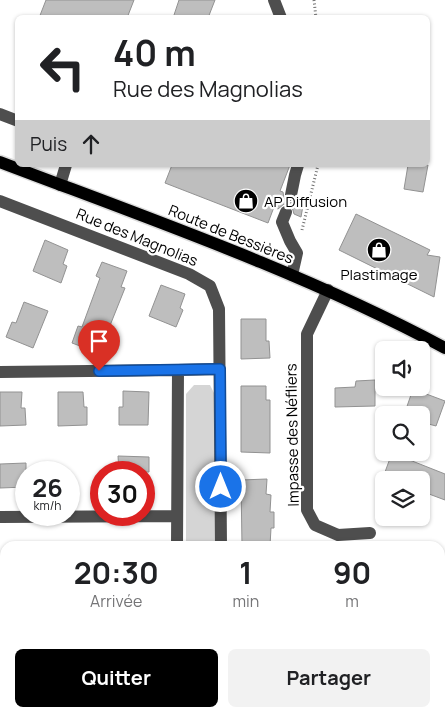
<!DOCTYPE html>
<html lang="fr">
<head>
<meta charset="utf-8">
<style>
  :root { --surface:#fff; --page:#f2f2f2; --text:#202124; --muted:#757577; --accent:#000 }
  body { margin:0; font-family:Manrope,sans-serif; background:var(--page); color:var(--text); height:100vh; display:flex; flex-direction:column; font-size:19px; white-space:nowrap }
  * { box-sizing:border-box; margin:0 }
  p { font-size:16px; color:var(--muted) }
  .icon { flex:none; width:28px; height:28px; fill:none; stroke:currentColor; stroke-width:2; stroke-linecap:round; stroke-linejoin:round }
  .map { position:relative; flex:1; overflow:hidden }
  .side { position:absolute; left:0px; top:541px; width:445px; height:176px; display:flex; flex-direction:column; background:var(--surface); border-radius:15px 15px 0 0; box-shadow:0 1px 4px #0004 }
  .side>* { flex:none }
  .hud { position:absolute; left:15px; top:15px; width:415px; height:152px; border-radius:8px; box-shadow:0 1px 4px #0004; background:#fff; color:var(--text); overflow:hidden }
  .controls { position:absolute; left:375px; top:341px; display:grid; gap:10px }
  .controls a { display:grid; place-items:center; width:55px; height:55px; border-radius:8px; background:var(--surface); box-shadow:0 1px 4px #0004; font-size:25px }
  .speed { position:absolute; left:15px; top:461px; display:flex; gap:10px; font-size:25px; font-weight:700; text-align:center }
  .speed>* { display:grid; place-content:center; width:65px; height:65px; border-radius:50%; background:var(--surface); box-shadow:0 1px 4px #0004; line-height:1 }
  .speed small { font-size:12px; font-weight:400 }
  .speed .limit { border:8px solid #d22; background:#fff; color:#111 }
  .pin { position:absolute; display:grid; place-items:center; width:42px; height:42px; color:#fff; margin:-51px -21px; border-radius:50% 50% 50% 0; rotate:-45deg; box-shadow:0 0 5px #0007 }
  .pin .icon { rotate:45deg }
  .me { position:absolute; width:55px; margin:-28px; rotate:0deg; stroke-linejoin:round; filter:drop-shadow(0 0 4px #0008) }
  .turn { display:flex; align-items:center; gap:18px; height:105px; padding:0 15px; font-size:22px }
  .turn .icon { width:65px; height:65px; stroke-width:2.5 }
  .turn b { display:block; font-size:35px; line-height:42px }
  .then { display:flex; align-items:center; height:48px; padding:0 15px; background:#0003; gap:10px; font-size:19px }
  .eta { display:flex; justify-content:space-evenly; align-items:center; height:85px; text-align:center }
  .eta b { font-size:30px; font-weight:700; line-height:35px }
  .button { display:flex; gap:10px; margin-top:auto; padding:10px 15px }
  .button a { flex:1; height:58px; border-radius:8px; background:var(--accent); color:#fff; font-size:20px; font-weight:700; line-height:58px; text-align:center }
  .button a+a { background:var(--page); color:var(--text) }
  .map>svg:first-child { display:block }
  .green { fill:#d5d5d5 }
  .building { fill:#bebebe; stroke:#929292 }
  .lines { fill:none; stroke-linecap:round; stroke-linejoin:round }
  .major-casing { stroke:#dbdbdb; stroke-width:15 }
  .path { stroke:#707070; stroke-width:3; stroke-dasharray:1 2.5; stroke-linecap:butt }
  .minor { stroke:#4e4e4e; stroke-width:12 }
  .major { stroke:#000; stroke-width:12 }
  .route-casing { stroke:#114b97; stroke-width:12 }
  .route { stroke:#1a73e8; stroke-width:9 }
  .labels { text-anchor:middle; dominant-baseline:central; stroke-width:4.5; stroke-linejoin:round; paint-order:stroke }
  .poi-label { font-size:15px; fill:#000; stroke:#fff; text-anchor:start }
  .street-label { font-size:15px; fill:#000; stroke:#fff }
</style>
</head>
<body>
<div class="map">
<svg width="445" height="717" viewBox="0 0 445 717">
  <rect width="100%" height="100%" fill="#fff"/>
  <path class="green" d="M 194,385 L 210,385 L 215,395 L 217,546 L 186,546 L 186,394 Z"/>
  <path class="building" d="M 46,0 L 134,0 L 127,18 L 39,18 Z
    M 179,0 L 215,0 L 208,18 L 173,18 Z
    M 172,165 L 290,165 L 280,191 L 283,192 L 284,198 L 289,203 L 294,202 L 298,198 L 304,200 L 301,217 L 294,214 L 292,207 L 284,204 L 278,209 L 274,207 L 268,223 L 165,183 Z
    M 408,165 L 428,165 L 423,192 L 404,189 Z
    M 356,214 L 430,250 L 427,255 L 440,257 L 434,297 L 339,250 Z
    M 45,240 L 68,250 L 63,264 L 67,266 L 61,283 L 33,271 Z
    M 102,262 L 127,271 L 121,287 L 125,288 L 99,353 L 72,343 L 78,326 L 82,327 L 100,278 L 96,276 Z
    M 161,285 L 185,294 L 180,308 L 183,310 L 176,327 L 149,316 Z
    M 24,302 L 48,311 L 33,348 L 6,337 L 12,322 L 16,323 Z
    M 241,319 L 266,319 L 266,341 L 269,341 L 270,358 L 241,359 Z
    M 375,380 L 375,406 L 335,407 L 335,388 L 355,387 L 356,381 Z
    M 241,386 L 266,386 L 266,400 L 270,400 L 270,453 L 241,452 Z
    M 413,389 L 445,401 L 436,426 L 421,422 L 421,415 L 404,415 Z
    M 123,391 L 149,392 L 148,425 L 119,425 L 119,407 L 123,407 Z
    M 0,392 L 22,392 L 21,408 L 25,408 L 26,425 L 0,426 Z
    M 58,392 L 83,392 L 84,407 L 87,407 L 87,425 L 58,426 Z
    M 392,453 L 445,474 L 445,500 L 421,491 L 421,480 L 406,480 L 385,472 Z
    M 118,456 L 149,457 L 149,472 L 119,472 Z
    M 26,463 L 26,487 L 0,488 L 0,464 Z
    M 267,479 L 266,494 L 271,495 L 270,512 L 274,512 L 274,528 L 271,528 L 270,546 L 242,546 L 241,480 Z"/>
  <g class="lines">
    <g class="major-casing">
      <path id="major" d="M 0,162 C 150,219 303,272 445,348"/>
    </g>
    <path class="path" d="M 314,0 L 316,18
      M 302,230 L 318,165
      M 0,670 L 5,672"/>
    <path class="minor" d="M 274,0 L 281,18
      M 0,114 L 18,121
      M 60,185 L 66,165
      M 291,195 L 295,175 L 298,165
      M 0,201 L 189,274 L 210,286 L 219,309 L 221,546
      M 286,212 L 282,222 L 290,241 L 297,253 L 292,275
      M 328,290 L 307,334 L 307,510 L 315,525 L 338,535 L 370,533
      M 178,370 L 220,369
      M 0,372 L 178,370 L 177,546
      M 0,517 L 177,516
      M 73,712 L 74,717
      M 222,712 L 222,717"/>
    <use href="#major" class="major"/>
  </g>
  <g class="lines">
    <g class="route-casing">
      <path id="route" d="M 99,371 L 220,369 L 221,487"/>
    </g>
    <use href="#route" class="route"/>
  </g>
  <defs>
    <g id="shop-disc" transform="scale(1.25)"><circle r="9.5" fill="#000" stroke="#fff"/><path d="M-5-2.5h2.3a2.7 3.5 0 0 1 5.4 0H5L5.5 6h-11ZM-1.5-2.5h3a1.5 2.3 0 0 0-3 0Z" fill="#fff"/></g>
  </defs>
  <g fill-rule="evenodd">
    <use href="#shop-disc" x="246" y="201"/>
    <use href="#shop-disc" x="379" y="250"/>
  </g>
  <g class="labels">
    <g class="poi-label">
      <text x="264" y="201">AP Diffusion</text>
      <text x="379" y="274" text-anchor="middle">Plastimage</text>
    </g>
    <g class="street-label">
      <text transform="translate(231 234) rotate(22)">Route de Bessières</text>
      <text transform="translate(137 237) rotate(22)">Rue des Magnolias</text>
      <text transform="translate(292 435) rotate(-91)">Impasse des Néfliers</text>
    </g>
  </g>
</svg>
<div class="controls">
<a><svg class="icon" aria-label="sound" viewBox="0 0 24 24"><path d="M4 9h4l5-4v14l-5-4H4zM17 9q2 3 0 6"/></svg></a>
<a><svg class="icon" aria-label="search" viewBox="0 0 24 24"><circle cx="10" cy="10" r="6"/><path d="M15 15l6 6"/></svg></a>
<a><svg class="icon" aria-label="layers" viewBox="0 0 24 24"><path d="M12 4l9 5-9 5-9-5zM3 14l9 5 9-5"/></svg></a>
</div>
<div class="speed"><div>26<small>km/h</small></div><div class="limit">30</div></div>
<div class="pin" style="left:99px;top:371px;background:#d93025"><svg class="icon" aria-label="arrive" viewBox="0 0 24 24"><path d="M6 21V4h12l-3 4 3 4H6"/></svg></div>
<svg class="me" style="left:221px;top:487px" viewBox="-20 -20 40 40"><circle r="17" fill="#1a73e8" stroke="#fff" stroke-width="3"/><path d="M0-11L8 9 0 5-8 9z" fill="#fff"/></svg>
<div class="hud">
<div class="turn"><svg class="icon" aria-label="left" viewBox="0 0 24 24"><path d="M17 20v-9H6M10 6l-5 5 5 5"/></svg><div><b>40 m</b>Rue des Magnolias</div></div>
<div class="then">Puis<svg class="icon" aria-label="ahead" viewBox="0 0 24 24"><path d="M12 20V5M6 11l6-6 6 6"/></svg></div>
</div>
<section class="side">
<div class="eta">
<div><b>20:30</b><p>Arrivée</p></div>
<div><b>1</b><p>min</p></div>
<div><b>90</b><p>m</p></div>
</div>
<div class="button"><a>Quitter</a><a>Partager</a></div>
</section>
</div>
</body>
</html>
